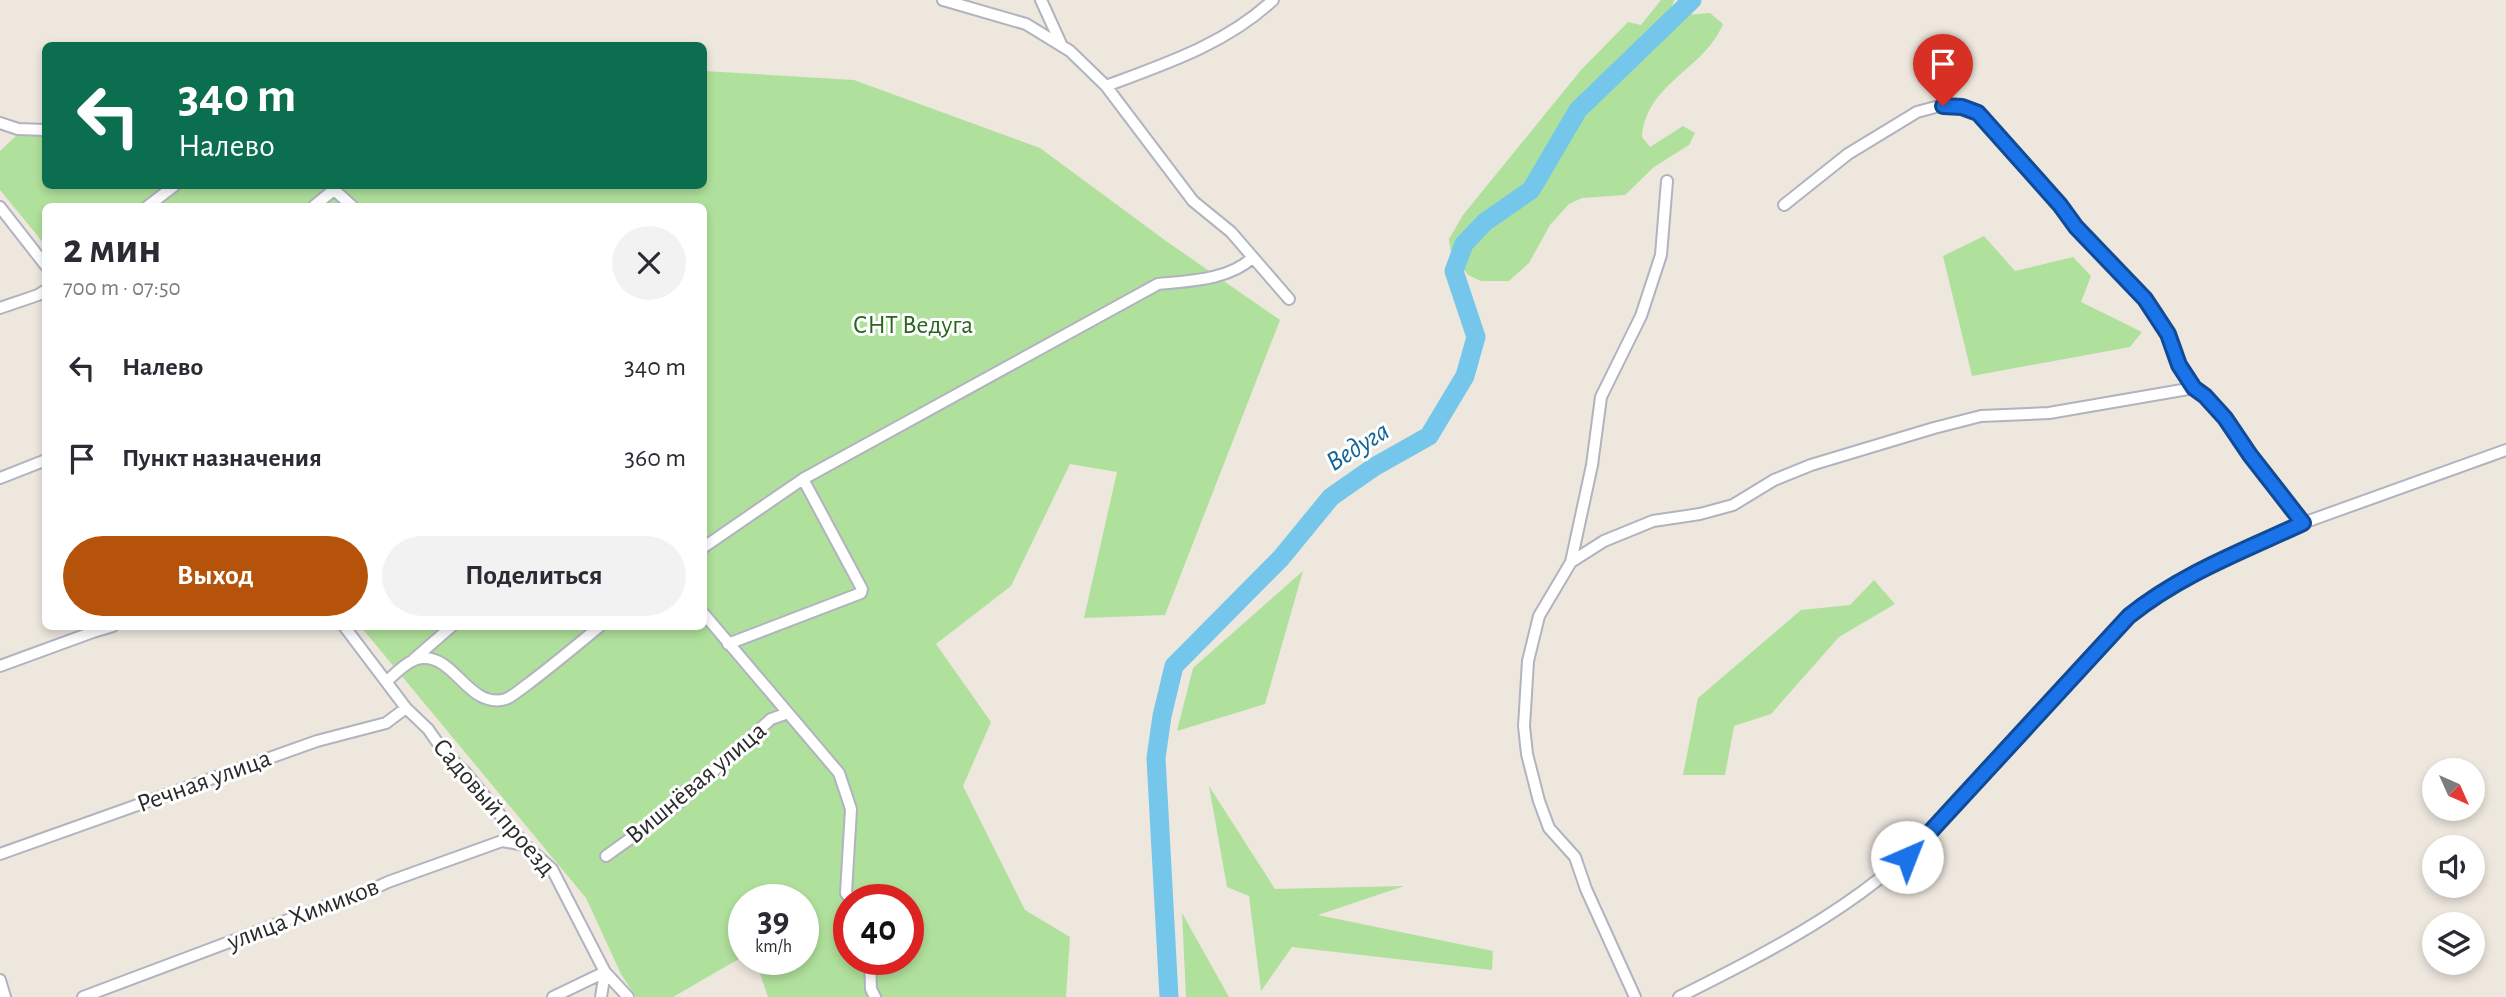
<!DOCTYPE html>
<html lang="ru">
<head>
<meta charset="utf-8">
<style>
  :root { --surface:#fff; --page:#f2f2f3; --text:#2b2b33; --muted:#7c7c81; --accent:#b45309 }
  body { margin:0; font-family:"Alegreya Sans",sans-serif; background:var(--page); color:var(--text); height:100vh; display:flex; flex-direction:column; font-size:26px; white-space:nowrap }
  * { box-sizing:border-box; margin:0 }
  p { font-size:23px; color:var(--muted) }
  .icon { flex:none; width:38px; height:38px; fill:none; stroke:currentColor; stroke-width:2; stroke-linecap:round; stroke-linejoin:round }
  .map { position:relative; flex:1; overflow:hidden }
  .sheet { position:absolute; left:42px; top:203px; width:665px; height:427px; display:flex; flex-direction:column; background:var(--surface); border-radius:10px; box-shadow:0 4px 10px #0003 }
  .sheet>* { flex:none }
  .guide { position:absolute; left:42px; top:42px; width:665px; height:147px; border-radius:10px; box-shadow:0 4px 10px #0003; background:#0b6e4f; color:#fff; overflow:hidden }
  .needle { width:46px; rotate:135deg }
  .buttons { position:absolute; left:2422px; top:758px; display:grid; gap:14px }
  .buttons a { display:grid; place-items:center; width:63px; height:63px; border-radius:50%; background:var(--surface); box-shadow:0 4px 10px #0003; font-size:35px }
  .speed { position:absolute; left:728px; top:884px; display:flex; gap:14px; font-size:35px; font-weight:700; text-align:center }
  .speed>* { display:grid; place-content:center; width:91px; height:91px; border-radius:50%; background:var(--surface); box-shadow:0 4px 10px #0003; line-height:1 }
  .speed small { font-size:18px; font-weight:400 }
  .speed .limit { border:10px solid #d22; background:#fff; color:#111 }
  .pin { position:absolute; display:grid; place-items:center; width:60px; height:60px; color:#fff; margin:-72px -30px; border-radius:50% 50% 50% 0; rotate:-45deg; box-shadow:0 0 7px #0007 }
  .pin .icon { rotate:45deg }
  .me { position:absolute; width:77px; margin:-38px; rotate:44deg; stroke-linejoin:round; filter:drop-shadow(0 0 5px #0008) }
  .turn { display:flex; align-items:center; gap:24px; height:147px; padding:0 21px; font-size:32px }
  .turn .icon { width:91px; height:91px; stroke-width:2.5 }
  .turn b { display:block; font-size:49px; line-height:60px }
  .round { display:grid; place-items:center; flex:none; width:74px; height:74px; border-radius:37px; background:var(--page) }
  .summary { display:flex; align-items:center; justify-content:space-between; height:119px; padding:0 21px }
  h1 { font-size:42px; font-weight:700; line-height:52px }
  .cta { display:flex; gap:14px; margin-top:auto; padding:14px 21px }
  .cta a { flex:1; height:80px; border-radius:42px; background:var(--accent); color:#fff; font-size:28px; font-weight:700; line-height:80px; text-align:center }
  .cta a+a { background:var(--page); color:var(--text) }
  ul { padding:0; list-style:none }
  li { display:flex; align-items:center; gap:21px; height:91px; padding:0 21px }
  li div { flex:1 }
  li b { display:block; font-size:26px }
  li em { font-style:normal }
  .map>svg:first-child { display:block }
  .green { fill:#b0e19c; fill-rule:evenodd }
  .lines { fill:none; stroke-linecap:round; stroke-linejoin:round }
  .river { stroke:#74c6eb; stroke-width:19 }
  .minor-casing { stroke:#b1b3be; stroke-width:14 }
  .minor { stroke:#fff; stroke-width:10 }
  .route-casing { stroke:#114b97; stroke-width:18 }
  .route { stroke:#1a73e8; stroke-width:12 }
  .labels { text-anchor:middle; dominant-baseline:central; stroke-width:6; stroke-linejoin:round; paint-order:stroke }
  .park-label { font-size:26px; fill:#29671c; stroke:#fff }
  .street-label { font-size:26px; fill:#2b2b2b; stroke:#fff }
  .water-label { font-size:28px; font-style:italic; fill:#116499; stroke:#fff }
</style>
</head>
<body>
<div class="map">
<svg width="2506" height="997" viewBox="0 0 2506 997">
  <rect width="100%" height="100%" fill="#ede7de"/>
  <path class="green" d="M 1661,0 L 1674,0 L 1671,10 L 1684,15 L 1710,13 L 1723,24 C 1704,70 1646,83 1642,137 L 1650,147 L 1683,126 L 1695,133 L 1689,145 L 1654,167 L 1625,195 L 1582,198 L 1569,204 L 1550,225 L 1529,263 L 1509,281 L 1481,281 L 1468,275 L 1451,253 L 1449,239 L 1463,215 L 1581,70 L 1628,22 L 1641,25 Z
    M 704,71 L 854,80 L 1040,148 L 1166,241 L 1280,320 L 1165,615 L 1084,618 L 1117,472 L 1070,464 L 1011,586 L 936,644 L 991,722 L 963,786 L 1025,910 L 1070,937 L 1066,997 L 768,997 L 755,959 L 803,959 L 803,900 L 744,900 L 744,956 L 673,997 L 636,997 L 621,974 L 586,898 L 361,627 L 704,626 L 704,206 L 46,206 L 45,245 L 0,190 L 0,151 L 17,135 L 45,134 L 46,186 L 704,186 ZM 849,900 L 908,900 L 908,959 L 849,959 Z
    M 1984,236 L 2015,271 L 2073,257 L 2091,276 L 2081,302 L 2142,332 L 2130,347 L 1972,376 L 1943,256 Z
    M 1303,571 L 1265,704 L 1177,731 L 1193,668 Z
    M 1874,580 L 1895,604 L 1839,637 L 1771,714 L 1734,726 L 1725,775 L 1683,775 L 1698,698 L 1801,610 L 1850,605 Z
    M 1209,786 L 1275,889 L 1404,886 L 1318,915 L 1493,951 L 1492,970 L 1292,947 L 1261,991 L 1249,896 L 1227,887 Z
    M 1182,913 L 1229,997 L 1186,997 Z"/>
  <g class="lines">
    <path class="river" d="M 1169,997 L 1156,758 L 1162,716 L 1174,666 L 1281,558 L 1331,497 L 1374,467 L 1429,436 L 1465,376 L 1476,337 L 1454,271 L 1464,244 L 1485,222 L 1531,190 L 1578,110 L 1692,0"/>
    <g class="minor-casing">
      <path id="minor" d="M 943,0 L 1026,24 L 1070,51 L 1106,86 L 1193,201 L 1231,232 L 1289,299
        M 1041,0 L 1061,44
        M 1106,86 C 1165,64 1226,44 1273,0
        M 0,123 L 18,129 L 46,130
        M 330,186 L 352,206
        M 1784,205 L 1848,154 L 1917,112 L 1943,105 L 1962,107 L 1977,113 L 2060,205 L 2075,227 L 2145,299 L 2168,333 L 2179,365 L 2194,388
        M 148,206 L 174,186
        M 314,206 L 335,189
        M 0,207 L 46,266
        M 0,308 L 38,295 L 46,290
        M 0,478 L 46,460
        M 704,547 L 803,479
        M 1571,562 L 1604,541 L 1653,521 L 1700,514 L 1733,505 L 1774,480 L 1811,465 L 1934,428 L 1981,416 L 2049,413 L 2194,388 C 2219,406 2231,431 2249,454 C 2267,478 2285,500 2303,523
        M 704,614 L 839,773 L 851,809 L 846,893 L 851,900
        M 344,626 L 406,708 L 428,729 L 444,752 L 464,771 L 525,845 L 552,869 L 605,972 L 628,997
        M 728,644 L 861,593 L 862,589 L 803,479 L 1158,284 C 1188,281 1229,280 1252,258
        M 414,659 L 452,626
        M 0,666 L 93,632 L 113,626
        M 387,681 C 396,673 409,659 422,658 C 455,655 469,710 506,699 C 513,696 522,688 528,684 C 553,665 576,646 600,626
        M 0,854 L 317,741 L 386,723 L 406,708
        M 606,856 L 673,808 L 771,719 L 788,713
        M 870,959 L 871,989 L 875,997
        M 0,980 L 5,997
        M 83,997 L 325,906 L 349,900 L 388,882 L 502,841 L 525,845
        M 553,997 L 605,972
        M 601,997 L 605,972
        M 1635,997 L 1586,889 L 1575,857 L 1549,828 L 1539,801 L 1527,754 L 1524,726 L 1528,661 L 1539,616 L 1571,562 L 1592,465 L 1601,397 L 1641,316 L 1661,255 L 1667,181
        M 1679,997 C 1767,953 1886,893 1945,813 L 2107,638 L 2148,601 L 2206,567 L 2303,523 L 2506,450"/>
    </g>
    <use href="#minor" class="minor"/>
  </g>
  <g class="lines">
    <g class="route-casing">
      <path id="route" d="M 1907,857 L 2129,616 C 2181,574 2243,551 2303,523 L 2250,455 L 2225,418 L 2205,396 L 2194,388 L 2179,365 L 2168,334 L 2145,299 L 2076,227 L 2060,205 L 1978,113 L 1962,107 L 1943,106"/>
    </g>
    <use href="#route" class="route"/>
  </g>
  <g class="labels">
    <g class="park-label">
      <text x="913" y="325">СНТ Ведуга</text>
    </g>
    <g class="street-label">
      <text transform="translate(204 781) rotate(-20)">Речная улица</text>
      <text transform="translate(696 783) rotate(-40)">Вишнёвая улица</text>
      <text transform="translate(494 807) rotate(49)">Садовый проезд</text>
      <text transform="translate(303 914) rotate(-21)">улица Химиков</text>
    </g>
    <g class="water-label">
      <text transform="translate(1358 447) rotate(-32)">Ведуга</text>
    </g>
  </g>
</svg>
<div class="buttons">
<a><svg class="needle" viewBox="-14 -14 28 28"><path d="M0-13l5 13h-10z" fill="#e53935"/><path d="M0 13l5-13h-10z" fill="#7c7c81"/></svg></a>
<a><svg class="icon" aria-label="sound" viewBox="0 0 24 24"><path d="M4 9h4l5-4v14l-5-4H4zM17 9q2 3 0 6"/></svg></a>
<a><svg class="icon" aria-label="layers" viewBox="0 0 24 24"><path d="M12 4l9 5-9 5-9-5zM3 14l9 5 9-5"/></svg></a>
</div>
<div class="speed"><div>39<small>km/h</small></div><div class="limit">40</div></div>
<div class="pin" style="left:1943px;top:106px;background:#d93025"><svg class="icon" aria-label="arrive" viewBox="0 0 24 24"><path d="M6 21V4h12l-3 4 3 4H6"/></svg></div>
<svg class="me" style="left:1907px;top:857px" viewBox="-20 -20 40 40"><circle r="19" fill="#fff"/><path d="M0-13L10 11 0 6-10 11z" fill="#1a73e8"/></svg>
<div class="guide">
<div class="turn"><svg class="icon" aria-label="left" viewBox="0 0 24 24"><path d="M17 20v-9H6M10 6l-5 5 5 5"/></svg><div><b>340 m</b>Налево</div></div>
</div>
<section class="sheet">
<div class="summary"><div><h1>2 мин</h1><p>700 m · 07:50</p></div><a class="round"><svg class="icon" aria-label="close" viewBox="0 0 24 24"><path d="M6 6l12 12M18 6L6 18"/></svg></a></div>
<ul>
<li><svg class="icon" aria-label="left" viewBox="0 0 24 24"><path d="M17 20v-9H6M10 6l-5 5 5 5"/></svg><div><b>Налево</b></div><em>340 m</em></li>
<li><svg class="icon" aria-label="arrive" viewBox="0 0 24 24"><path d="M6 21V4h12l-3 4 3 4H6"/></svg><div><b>Пункт назначения</b></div><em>360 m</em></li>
</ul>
<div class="cta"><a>Выход</a><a>Поделиться</a></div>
</section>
</div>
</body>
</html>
